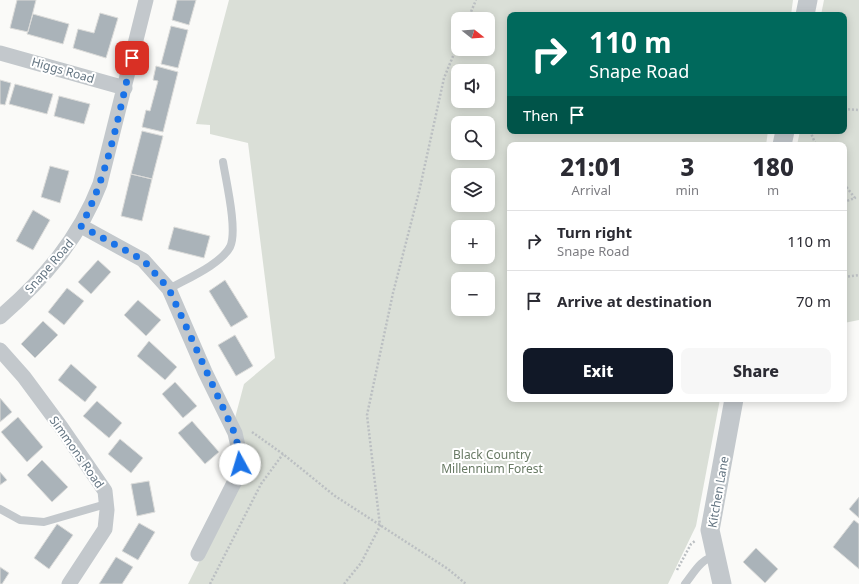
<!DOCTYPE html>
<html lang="en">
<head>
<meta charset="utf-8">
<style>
  :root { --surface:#fff; --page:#f7f7f7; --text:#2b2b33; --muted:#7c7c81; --line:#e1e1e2; --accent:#111827 }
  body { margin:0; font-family:"Noto Sans",sans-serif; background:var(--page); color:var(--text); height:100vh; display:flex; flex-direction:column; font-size:15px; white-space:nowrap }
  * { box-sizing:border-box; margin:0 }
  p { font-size:13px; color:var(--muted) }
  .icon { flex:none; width:22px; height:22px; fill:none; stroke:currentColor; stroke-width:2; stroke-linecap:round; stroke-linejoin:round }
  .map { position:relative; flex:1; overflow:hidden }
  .details { position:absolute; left:507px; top:142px; width:340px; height:260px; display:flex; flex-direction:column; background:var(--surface); border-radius:8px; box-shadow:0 2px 10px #0003 }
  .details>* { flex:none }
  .top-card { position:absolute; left:507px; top:12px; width:340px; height:122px; border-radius:8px; box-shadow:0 2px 10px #0003; background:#00695c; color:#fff; overflow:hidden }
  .needle { width:26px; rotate:107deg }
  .fabs { position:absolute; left:451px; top:12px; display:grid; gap:8px }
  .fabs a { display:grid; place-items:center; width:44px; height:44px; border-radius:8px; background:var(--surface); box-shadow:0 2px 10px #0003; font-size:20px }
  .pin { position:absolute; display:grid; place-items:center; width:34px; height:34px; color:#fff; margin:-17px; border-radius:8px; box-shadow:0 2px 6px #0006 }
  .me { position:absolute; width:44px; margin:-22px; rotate:354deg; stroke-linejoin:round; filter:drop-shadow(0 0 3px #0008) }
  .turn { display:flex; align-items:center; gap:14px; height:84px; padding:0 16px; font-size:18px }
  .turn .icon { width:52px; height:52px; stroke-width:2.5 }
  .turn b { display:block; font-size:28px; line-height:34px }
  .then { display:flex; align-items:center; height:38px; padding:0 16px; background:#0003; gap:8px; font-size:15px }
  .eta { display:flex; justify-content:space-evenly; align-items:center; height:68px; text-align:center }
  .eta b { font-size:24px; font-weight:800; line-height:28px }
  .action { display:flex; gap:8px; margin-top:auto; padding:8px 16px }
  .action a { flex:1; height:46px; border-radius:8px; background:var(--accent); color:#fff; font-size:16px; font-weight:800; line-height:46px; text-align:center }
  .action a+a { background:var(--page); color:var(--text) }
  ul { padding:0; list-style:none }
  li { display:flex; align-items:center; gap:12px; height:60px; padding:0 16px; border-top:1px solid var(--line) }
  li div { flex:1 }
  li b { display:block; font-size:15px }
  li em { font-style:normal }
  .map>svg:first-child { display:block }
  .green { fill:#dadfd7; fill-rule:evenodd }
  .building { fill:#aab3b9; stroke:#dcdcda }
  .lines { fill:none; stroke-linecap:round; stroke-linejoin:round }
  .path { stroke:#bbbfc2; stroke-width:2.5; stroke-dasharray:2 2; stroke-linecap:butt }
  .service { stroke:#c3c8cc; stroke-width:8 }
  .minor { stroke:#c3c8cc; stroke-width:15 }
  .tertiary { stroke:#c3c8cc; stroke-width:19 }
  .route { stroke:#1a73e8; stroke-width:7; stroke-dasharray:0 12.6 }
  .labels { text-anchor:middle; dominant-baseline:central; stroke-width:4; stroke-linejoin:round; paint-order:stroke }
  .street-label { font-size:12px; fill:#657683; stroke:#fff }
  .park-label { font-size:12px; fill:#687a64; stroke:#fff }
</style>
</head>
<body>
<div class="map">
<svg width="859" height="584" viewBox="0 0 859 584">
  <rect width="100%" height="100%" fill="#fafaf8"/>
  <path class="green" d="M 229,0 L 793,0 L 791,15 L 510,15 L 510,131 L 768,131 L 766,145 L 510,145 L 510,399 L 720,399 L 696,526 L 668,584 L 188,584 L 247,467 L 235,418 L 244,384 L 275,358 L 248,143 L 210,134 L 210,125 L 196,124 ZM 458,19 L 488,19 L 488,49 L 458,49 ZM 458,71 L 488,71 L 488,101 L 458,101 ZM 458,123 L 488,123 L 488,153 L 458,153 ZM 458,175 L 488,175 L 488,205 L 458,205 ZM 458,227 L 488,227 L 488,257 L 458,257 ZM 458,279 L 488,279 L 488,309 L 458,309 Z
    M 824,0 L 859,0 L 859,320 L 844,323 L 844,145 L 797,145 L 800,131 L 844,131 L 844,15 L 821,15 Z"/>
  <path class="building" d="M 17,0 L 36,0 L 28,32 L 10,28 Z
    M 177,0 L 196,0 L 189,25 L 172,20 Z
    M 100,13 L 118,18 L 106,58 L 73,48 L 78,29 L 94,33 Z
    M 33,14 L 69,24 L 63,44 L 27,34 Z
    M 171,26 L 188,30 L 178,68 L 161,64 Z
    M 156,66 L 178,72 L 163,132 L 142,127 L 146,110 L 150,111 L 158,81 L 153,80 Z
    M 0,80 L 11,83 L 5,105 L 0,104 Z
    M 15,84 L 53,94 L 47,114 L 9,104 Z
    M 59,96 L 90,104 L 84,124 L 54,116 Z
    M 142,131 L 163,136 L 152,179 L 131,174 Z
    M 50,166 L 69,171 L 60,203 L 41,197 Z
    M 131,174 L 152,179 L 142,221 L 121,216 Z
    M 33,210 L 50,220 L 33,250 L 16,241 Z
    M 174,227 L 210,236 L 204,258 L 168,249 Z
    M 98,260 L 111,272 L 91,294 L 78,282 Z
    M 225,280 L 248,317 L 231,327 L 209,291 Z
    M 67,288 L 84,301 L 64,325 L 48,312 Z
    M 138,300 L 161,320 L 146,336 L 124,315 Z
    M 43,321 L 58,335 L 35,358 L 21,344 Z
    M 235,335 L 253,366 L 236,376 L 218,345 Z
    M 149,341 L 177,367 L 165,380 L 137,356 Z
    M 71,364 L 97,387 L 85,402 L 58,380 Z
    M 175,382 L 197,406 L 183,418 L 162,394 Z
    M 0,398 L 12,412 L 0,422 Z
    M 97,401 L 122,423 L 109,438 L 83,416 Z
    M 18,417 L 43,447 L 27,462 L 1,432 Z
    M 192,421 L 219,452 L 205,464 L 178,433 Z
    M 120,439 L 143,458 L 131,473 L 108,454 Z
    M 42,460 L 68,487 L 52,502 L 27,475 Z
    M 0,472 L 7,480 L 0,485 Z
    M 149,481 L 155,512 L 137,516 L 131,484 Z
    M 859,497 L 859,518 L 849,509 Z
    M 854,520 L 859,524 L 859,569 L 833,547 Z
    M 139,523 L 155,532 L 138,560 L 122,551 Z
    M 57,524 L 73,535 L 49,569 L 34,558 Z
    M 756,548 L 778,569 L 765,583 L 743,562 Z
    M 116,557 L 133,567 L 122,584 L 99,584 Z
    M 0,567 L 9,573 L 2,584 L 0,584 Z"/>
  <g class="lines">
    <path class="path" d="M 468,19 L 476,0
      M 844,109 L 859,110
      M 810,131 L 816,145
      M 844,184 L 855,198 L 844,202
      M 844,277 L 859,275
      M 252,432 L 283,454 L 335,496 L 448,569 L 466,584
      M 677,570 L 691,544 L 695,541
      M 210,584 L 261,484 L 283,454
      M 344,584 L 361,563 L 380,526 L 367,415 L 393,293 L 419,192 L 444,78 L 458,44"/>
    <path class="service" d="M 169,289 C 186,279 220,265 230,247 C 238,231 226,181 223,162
      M 0,509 L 20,520 L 44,522 L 106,504
      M 685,584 C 693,574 702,557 715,557"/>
    <path class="minor" d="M 0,53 L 125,88
      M 81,226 L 143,260 L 169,289 L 205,372 L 235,433 L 240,455 L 239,473 L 198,554
      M 0,317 C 43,280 79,239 100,184 L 146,0
      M 0,350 L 24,377 L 61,427 L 105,491 L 107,510 L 105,529 L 69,584"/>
    <path class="tertiary" d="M 805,15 L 808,0
      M 782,145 L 785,131
      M 722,584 L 710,530 L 734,399"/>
  </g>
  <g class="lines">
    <path class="route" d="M 132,58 C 119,113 108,176 81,226 L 143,260 L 169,289 L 235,434 L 240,455 L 240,464"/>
  </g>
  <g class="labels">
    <g class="street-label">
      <text transform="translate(63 70) rotate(16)">Higgs Road</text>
      <text transform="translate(49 266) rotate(-49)">Snape Road</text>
      <text transform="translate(77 452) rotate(55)">Simmons Road</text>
      <text transform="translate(718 492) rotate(-80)">Kitchen Lane</text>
    </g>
    <g class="park-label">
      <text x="492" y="454">Black Country<tspan x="492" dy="14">Millennium Forest</tspan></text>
    </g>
  </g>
</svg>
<div class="fabs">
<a><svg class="needle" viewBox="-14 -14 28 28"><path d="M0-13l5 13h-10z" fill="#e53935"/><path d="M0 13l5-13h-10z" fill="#7c7c81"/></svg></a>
<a><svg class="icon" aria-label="sound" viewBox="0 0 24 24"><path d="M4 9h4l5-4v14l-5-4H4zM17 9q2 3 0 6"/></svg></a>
<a><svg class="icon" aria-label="search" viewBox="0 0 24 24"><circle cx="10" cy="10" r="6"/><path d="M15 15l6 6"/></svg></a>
<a><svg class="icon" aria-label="layers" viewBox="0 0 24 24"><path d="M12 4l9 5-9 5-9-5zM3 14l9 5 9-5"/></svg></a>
<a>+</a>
<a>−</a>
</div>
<div class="pin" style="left:132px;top:58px;background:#d93025"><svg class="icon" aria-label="arrive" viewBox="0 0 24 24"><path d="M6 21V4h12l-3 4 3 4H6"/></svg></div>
<svg class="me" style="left:240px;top:464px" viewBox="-20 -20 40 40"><circle r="19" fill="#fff"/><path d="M0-13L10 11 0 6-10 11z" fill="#1a73e8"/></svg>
<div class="top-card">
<div class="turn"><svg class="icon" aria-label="right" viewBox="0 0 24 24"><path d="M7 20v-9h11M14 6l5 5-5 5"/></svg><div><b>110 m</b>Snape Road</div></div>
<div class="then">Then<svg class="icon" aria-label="arrive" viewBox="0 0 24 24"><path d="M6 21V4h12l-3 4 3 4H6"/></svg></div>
</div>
<section class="details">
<div class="eta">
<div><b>21:01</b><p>Arrival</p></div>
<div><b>3</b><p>min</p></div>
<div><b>180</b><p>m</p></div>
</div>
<ul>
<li><svg class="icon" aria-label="right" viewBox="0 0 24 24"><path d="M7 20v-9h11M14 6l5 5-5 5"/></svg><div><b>Turn right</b><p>Snape Road</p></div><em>110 m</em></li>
<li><svg class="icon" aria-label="arrive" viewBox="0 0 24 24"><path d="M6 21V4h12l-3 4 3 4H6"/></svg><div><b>Arrive at destination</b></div><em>70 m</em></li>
</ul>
<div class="action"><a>Exit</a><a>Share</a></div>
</section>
</div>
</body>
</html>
